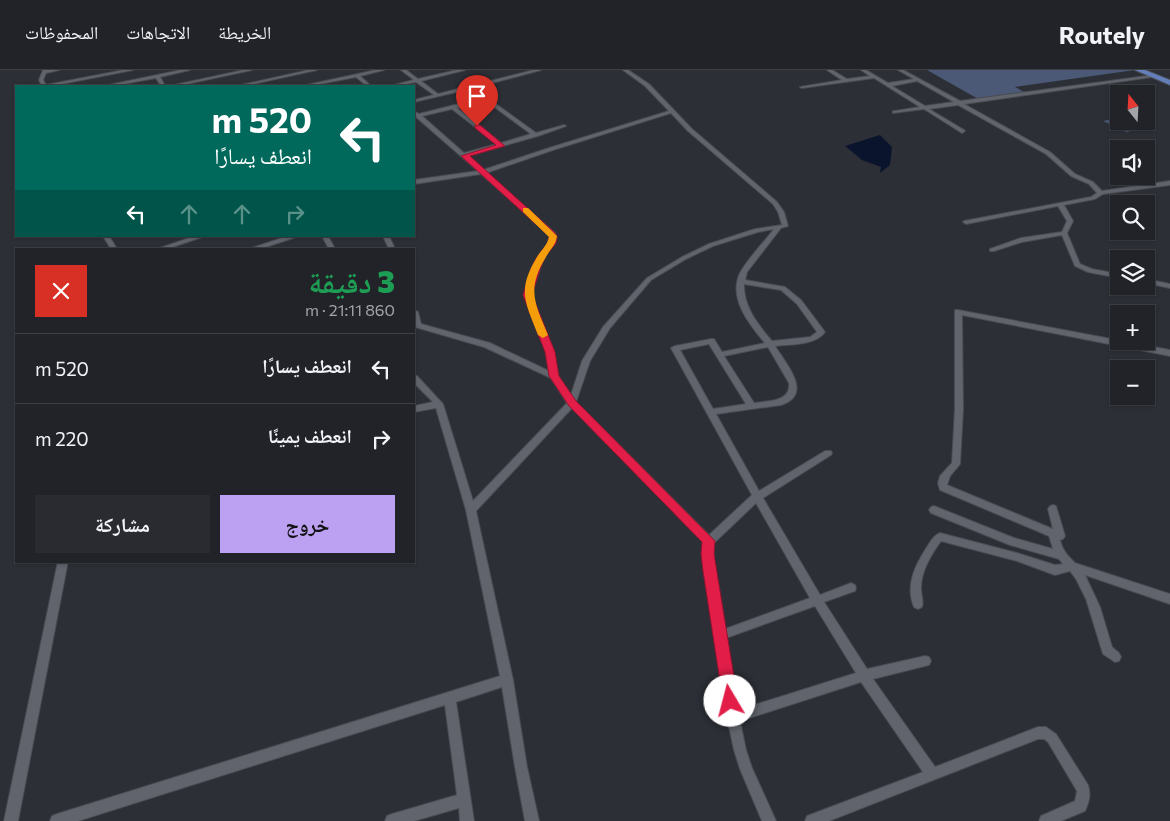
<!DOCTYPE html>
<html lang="ar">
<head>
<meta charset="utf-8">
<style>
  :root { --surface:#212328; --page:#292b30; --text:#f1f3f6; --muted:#a2a4a8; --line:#3e4045; --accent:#bca0f2 }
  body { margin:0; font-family:Commissioner,"Noto Naskh Arabic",sans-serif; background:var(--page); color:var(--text); direction:rtl; height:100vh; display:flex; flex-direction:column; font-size:19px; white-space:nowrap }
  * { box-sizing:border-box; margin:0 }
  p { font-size:16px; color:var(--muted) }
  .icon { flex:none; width:28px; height:28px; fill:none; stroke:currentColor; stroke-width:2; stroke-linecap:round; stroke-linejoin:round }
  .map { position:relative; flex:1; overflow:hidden; direction:ltr }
  .sheet { position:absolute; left:15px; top:178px; width:400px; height:315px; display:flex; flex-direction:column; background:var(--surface); border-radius:0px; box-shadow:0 1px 4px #0004,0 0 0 1px var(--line); direction:rtl }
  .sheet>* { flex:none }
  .top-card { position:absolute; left:15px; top:15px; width:400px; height:152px; border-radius:0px; box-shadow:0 1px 4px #0004,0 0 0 1px var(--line); direction:rtl; background:#00695c; color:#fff; overflow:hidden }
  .needle { width:32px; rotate:342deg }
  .buttons { position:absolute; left:1110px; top:15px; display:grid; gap:10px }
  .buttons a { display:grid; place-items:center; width:45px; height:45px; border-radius:0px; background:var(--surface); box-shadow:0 1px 4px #0004,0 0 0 1px var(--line); font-size:25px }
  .pin { position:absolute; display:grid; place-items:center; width:42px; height:42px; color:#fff; margin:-51px -21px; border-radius:50% 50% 50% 0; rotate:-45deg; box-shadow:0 0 5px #0007 }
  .pin .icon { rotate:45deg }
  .me { position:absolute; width:55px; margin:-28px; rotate:352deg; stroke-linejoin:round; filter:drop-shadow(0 0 4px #0008) }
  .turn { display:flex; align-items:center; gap:18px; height:105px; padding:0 20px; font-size:22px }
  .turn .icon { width:65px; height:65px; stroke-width:2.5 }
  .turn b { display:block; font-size:35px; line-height:42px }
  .lanes { display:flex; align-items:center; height:48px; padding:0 20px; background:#0003; justify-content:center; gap:25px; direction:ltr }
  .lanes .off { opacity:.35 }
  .round { display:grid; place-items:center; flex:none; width:52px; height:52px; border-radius:0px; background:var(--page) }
  .headline { display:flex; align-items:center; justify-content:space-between; height:85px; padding:0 20px }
  h1 { font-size:30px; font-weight:800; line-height:38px; color:#1e9e55 }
  .cta { display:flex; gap:10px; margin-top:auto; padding:10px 20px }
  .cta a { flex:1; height:58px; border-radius:0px; background:var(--accent); color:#111; font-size:20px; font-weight:800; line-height:58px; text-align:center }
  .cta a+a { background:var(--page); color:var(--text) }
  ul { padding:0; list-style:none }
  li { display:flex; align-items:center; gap:15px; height:70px; padding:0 20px; border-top:1px solid var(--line) }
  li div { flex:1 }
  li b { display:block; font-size:19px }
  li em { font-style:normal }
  header { display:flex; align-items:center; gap:30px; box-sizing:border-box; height:70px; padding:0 25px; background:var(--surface); border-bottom:1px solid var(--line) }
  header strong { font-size:24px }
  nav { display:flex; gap:28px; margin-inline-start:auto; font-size:18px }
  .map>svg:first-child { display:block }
  .green { fill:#4b5977 }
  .water { fill:#0a142d }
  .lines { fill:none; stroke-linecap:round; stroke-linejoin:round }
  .minor-casing { stroke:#484c51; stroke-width:2 }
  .primary-casing { stroke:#484c51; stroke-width:2 }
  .minor { fill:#61646c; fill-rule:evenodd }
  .primary { fill:#647eba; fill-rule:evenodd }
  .route { fill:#e11d48; stroke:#92132f }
  .slow { fill:#f59e0b }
</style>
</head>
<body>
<header>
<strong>Routely</strong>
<nav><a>الخريطة</a><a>الاتجاهات</a><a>المحفوظات</a></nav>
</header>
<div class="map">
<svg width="1170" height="751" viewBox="0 0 1170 751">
  <rect width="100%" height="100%" fill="#2c2f36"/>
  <path class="green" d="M 927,0 L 1135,0 L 1015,17 L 1026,23 L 980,30 Z
    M 1119,48 L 1119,51 L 1137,51 L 1132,53 L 1144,59 L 1126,62 L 1103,51 Z"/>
  <path class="water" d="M 880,65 L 892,77 L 890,95 L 880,103 L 881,97 L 862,90 L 845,76 Z"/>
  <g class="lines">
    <g class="minor-casing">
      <path id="minor" d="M 43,0 L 59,0 L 46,3 L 43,10 L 46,15 L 124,0 L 133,0 L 51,16 L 42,16 L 39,10 Z
        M 181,0 L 190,0 L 160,7 L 165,16 L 161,16 L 156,8 L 112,16 L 104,16 Z
        M 244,0 L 252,0 L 177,16 L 170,16 Z
        M 309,0 L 317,0 L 244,16 L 237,16 Z
        M 376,0 L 384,0 L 360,6 L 371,16 L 367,16 L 356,7 L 309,16 L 302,16 Z
        M 401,0 L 406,0 L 418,9 L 457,0 L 465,0 L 421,11 L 438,24 L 534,0 L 541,0 L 474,18 L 536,63 L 564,55 L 566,56 L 538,66 L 467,86 L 483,100 L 549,78 L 669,41 L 645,16 L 623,0 L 628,0 L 649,14 L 692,59 L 777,132 L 784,142 L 788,156 L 781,158 L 747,202 L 745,210 L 785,217 L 801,230 L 825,262 C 815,276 790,274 775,276 C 786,294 814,324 781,335 L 716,344 L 759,421 L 825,381 L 831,381 L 832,383 L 831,385 L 763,428 L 820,525 L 851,513 L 855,515 L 856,518 L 855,521 L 824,532 L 867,599 L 925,586 L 929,587 L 931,591 L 929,595 L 873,609 L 935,697 L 1038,657 L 1046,657 L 1056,664 L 1088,715 C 1091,725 1089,732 1085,741 L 1061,751 L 1039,751 L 1041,746 L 1075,731 L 1077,721 L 1048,672 L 1044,669 L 1038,669 L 829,751 L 805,751 L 807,746 L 923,702 L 861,612 L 740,651 L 746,680 L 752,698 L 776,751 L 762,751 L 740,699 L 734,680 L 727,647 L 705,501 L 703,484 L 704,472 L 572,338 L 476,441 L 513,610 L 527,697 L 539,751 L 525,751 L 515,697 L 502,617 L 456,632 L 474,751 L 460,751 L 459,738 L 414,751 L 385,751 L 387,746 L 392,744 L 457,725 L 445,635 L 78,751 L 50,751 L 52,746 L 57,744 L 500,606 L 466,440 L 436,338 L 414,342 L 414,336 L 433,332 L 414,313 L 414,305 L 417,306 L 443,334 L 473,431 L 567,333 L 551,308 L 484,277 L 415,257 L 414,253 L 414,240 L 418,242 L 421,254 L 490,273 L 549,301 L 546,282 L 525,225 L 538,187 L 549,173 L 549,164 L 481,104 L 414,114 L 414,110 L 478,101 L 416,47 L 414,44 L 414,41 L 419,44 L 482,28 L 469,19 L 414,32 L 414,30 L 434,25 L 416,12 L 397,16 L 390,16 L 414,10 ZM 485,30 L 531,64 L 501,73 L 457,38 ZM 452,39 L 497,74 L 464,83 L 422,46 ZM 671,43 L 688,61 L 773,134 L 778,142 L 782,155 L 755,159 L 709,174 L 682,187 L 647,208 L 603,257 L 582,291 L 571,325 L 558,306 L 554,282 L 531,225 L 544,187 L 555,173 L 555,163 L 486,103 L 553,80 ZM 774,159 C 765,171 746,191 740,203 C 728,228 749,254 765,273 L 722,282 L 714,269 L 711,269 L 675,276 L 671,278 L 752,425 L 709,465 L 576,332 L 590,291 L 610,258 L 651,210 L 686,189 L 713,176 L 758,162 ZM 744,214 L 781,220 L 797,234 L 817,262 L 810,267 L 772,271 C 758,255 743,236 744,214 ZM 709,274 L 746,334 L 713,339 L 680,280 ZM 768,277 L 789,313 C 791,332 768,331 754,333 L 724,286 ZM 756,433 L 810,528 L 725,559 C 720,531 712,501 714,473 ZM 815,536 L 856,603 L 738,640 L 726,568 Z
        M 827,0 L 832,0 L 847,9 L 870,6 L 861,0 L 866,0 L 888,13 L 914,9 L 898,0 L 903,0 L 960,31 L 1154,5 L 1152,7 L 964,34 L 1050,82 L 1075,104 L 1093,112 L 1102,121 L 1170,111 L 1170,115 L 1103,124 L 1095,129 L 1064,135 L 1073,151 L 1067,163 L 1080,194 L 1092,199 L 1119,204 L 1119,208 L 1088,202 L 1075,196 L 1062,165 L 1022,172 L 994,181 L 990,181 L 990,179 L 1021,168 L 1062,162 L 1067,151 L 1058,136 L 966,154 L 963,152 L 964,151 L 1091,127 L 1097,123 L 1089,114 L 1071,106 L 1046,84 L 958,35 L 929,39 L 964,60 L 965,61 L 962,63 L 924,39 L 893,43 L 893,41 L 895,41 L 920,37 L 874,8 L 802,18 L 800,17 L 842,10 ZM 917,11 L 954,32 L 925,36 L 892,16 Z
        M 103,166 L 109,166 L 117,179 L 111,179 Z
        M 195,166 L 205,166 L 167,179 L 157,179 Z
        M 288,166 L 299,166 L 260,179 L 249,179 Z
        M 322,166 L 328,166 L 335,179 L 329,179 Z
        M 383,166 L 389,166 L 395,179 L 389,179 Z
        M 1146,209 L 1170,214 L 1170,218 L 1146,213 Z
        M 955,240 L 958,240 L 1170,280 L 1170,286 L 962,245 L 963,339 L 960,394 L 950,406 L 947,415 L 1053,459 L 1048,439 L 1050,436 L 1053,435 L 1056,436 L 1065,466 L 1063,469 L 1060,470 C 1062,480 1068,486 1075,493 L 1170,524 L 1170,534 L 1085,505 L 1100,537 L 1112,577 L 1119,583 L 1121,587 L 1119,591 L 1115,592 L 1103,584 L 1086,529 L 1076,509 L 1070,501 L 1055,505 L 1017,491 L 941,471 C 931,485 921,501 921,518 C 921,525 924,531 922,537 L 918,539 L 914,537 C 905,516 915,495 927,477 C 931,471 933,466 940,463 L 1017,483 L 1055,495 L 1063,494 L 1059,489 L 1010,475 L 931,443 L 929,440 L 931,437 L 934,436 L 1014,468 L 1053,479 L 1049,466 L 940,420 L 938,413 L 940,406 L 952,393 L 955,339 Z
        M 58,491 L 68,491 L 18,751 L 4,751 Z"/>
    </g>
    <g class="primary-casing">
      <path id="primary" d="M 1135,0 L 1145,0 L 1170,10 L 1170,15 Z"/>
    </g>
    <use href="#minor" class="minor"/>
    <use href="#primary" class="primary"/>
  </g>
  <path class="route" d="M 475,55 L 480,55 L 505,76 L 470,86 L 554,162 L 557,166 L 556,173 L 545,187 L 540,199 L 532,225 L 555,282 L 559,306 L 576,331 L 715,471 L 714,484 L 738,631 L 736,636 L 730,639 L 725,636 L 723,631 L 703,501 L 701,484 L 702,472 L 569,336 L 549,306 L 545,282 L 523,225 L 531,199 L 537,187 L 548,173 L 549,166 L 461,86 L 496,75 L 475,58 Z"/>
  <path class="slow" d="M 523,138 L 528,138 L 557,166 C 556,175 550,179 546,187 C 526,219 535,234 548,265 L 543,268 L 538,265 C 525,232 517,220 537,187 C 541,180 547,176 549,167 L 523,142 Z"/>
</svg>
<div class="buttons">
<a><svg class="needle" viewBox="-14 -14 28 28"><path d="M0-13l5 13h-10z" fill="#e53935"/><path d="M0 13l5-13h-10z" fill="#a2a4a8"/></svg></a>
<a><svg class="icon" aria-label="sound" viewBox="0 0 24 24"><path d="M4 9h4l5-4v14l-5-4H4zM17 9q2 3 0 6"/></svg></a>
<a><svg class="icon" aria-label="search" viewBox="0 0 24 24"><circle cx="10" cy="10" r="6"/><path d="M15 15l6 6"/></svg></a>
<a><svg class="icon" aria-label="layers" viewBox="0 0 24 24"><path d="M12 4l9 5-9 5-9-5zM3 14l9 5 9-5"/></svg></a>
<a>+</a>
<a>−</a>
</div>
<div class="pin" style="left:477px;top:56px;background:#d93025"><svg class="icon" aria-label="arrive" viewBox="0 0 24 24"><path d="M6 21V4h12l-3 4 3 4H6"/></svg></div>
<svg class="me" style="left:730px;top:631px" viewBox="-20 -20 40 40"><circle r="19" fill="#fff"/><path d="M0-13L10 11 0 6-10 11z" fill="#e11d48"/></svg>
<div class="top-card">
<div class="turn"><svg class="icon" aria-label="left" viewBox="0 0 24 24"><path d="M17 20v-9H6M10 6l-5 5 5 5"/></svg><div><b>520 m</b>انعطف يسارًا</div></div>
<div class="lanes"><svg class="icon" aria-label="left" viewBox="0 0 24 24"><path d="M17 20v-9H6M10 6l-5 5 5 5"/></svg><svg class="icon off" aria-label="ahead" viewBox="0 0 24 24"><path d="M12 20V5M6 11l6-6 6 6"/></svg><svg class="icon off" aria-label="ahead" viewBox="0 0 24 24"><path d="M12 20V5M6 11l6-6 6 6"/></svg><svg class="icon off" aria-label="right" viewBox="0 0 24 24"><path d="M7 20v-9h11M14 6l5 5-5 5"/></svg></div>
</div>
<section class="sheet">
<div class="headline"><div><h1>3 دقيقة</h1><p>860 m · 21:11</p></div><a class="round" style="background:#d93025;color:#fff"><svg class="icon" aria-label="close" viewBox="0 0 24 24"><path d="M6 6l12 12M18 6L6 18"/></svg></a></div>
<ul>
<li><svg class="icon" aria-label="left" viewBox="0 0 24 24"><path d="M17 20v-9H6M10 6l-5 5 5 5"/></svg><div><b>انعطف يسارًا</b></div><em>520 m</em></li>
<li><svg class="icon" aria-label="right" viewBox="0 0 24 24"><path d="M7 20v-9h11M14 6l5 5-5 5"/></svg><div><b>انعطف يمينًا</b></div><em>220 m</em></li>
</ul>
<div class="cta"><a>خروج</a><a>مشاركة</a></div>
</section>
</div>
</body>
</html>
